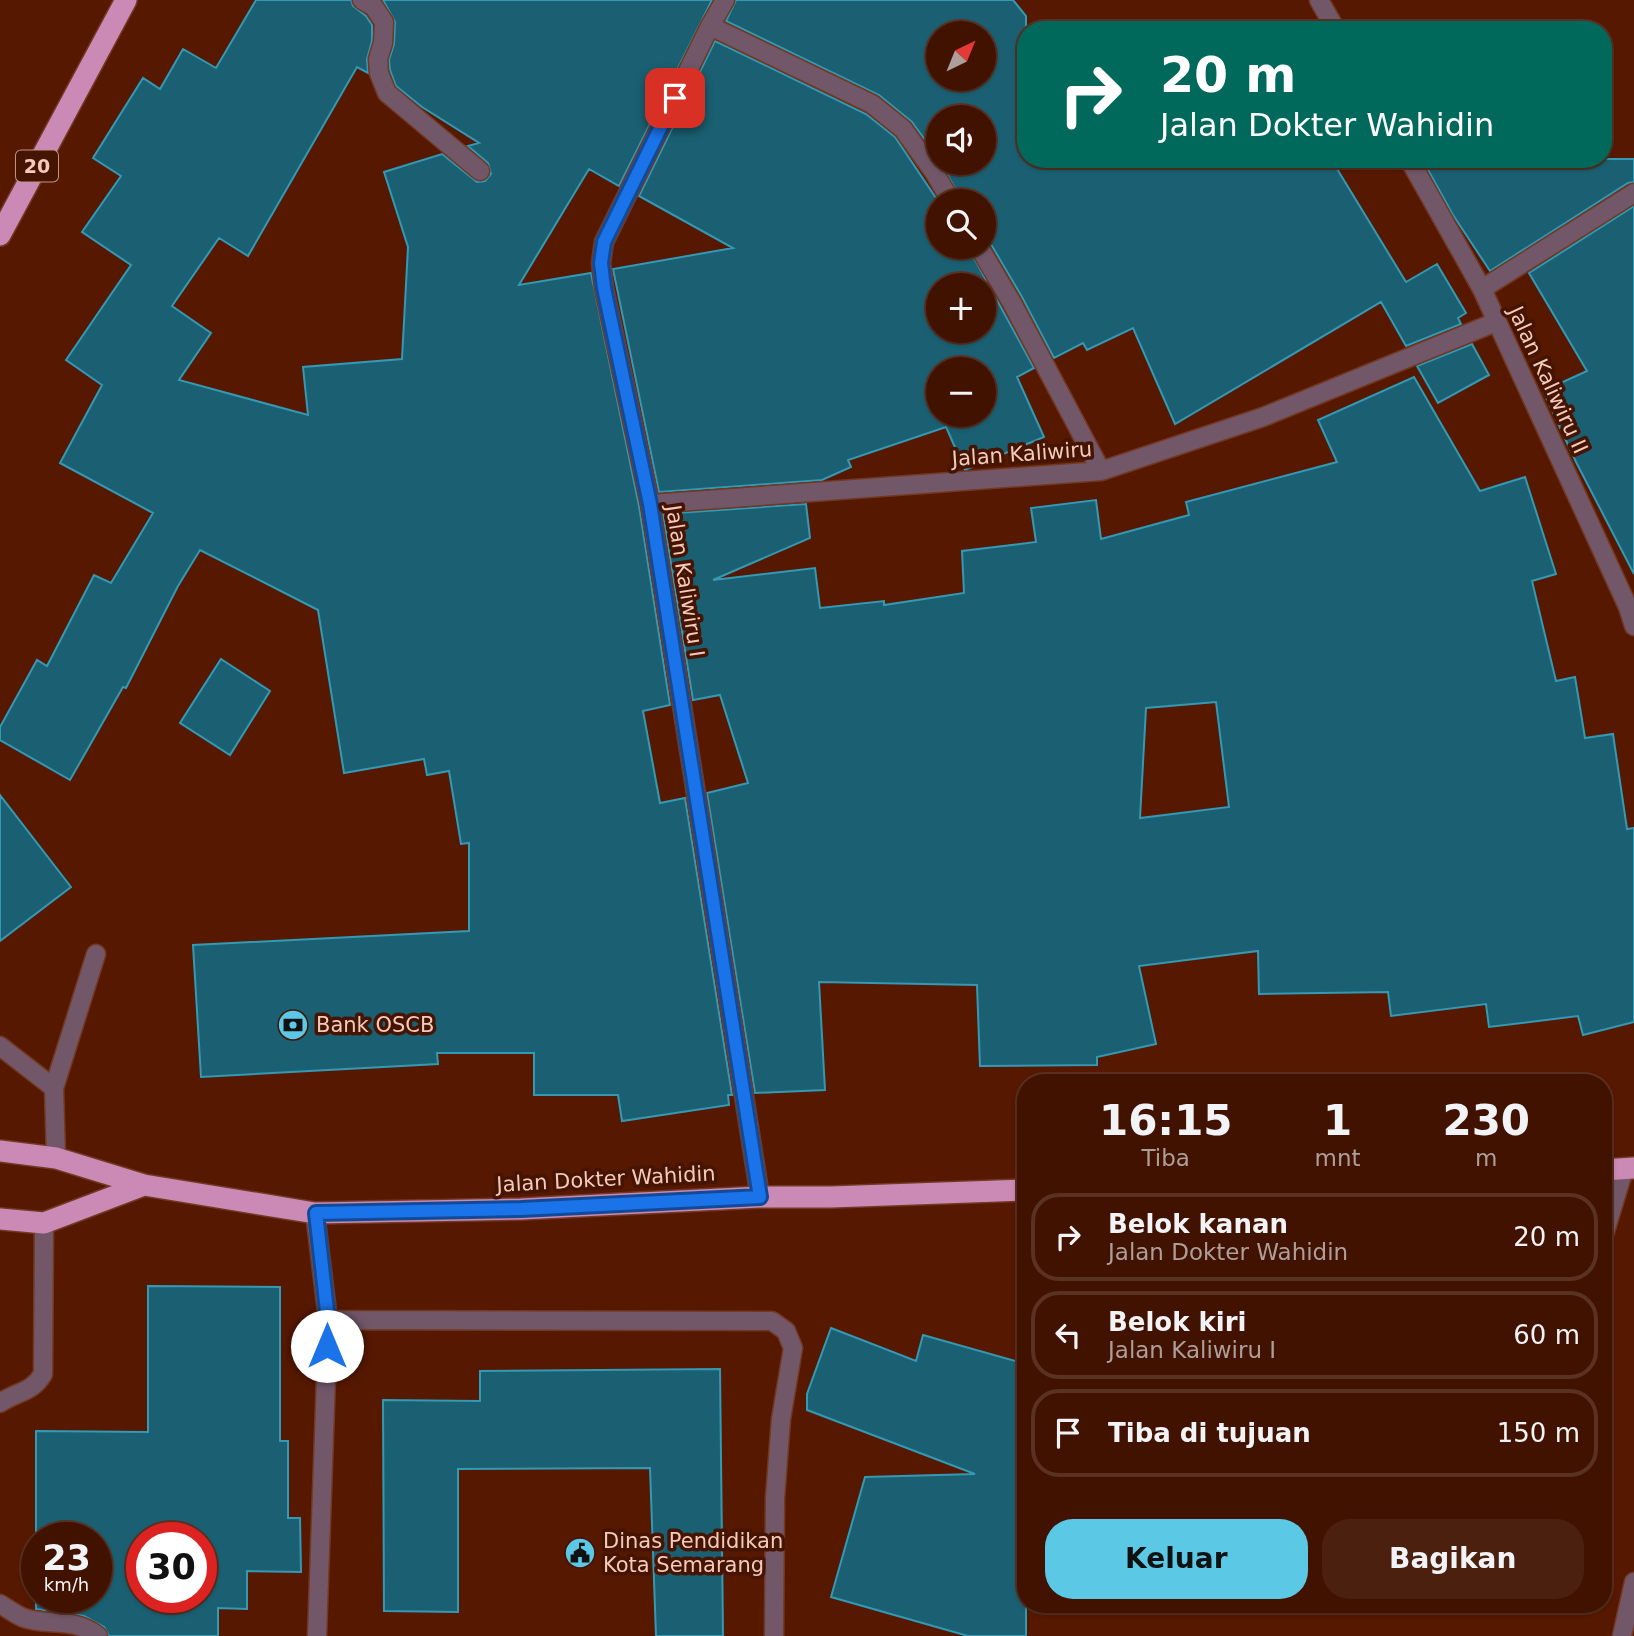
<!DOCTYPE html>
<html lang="id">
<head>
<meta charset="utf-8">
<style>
  :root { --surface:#411200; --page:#4c200f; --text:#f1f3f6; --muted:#ae9e99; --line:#5a3222; --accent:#5bc8e6 }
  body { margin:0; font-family:"DejaVu Sans",sans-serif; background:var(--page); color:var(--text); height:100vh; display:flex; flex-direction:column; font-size:26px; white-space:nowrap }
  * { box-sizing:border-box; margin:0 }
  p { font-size:23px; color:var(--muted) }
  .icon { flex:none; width:38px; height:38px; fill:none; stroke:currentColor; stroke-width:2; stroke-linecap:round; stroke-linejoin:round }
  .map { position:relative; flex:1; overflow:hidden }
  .panel { position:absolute; left:1017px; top:1074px; width:595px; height:539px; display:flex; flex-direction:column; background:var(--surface); border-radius:28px; box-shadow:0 2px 5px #0004,0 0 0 2px var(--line) }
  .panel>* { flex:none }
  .banner { position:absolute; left:1017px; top:21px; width:595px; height:147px; border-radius:28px; box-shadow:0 2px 5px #0004,0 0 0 2px var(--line); background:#00695c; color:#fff; overflow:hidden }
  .needle { width:46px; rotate:43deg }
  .fabs { position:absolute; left:926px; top:21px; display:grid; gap:14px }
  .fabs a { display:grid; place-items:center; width:70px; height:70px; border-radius:50%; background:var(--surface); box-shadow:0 2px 5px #0004,0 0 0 2px var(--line); font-size:35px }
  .speed { position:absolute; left:21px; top:1522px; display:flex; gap:14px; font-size:35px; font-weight:700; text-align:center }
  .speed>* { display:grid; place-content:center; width:91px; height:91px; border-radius:50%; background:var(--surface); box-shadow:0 2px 5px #0004,0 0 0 2px var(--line); line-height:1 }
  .speed small { font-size:18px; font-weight:400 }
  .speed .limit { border:10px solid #d22; background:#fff; color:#111 }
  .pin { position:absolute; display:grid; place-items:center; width:60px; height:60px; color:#fff; margin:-30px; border-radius:14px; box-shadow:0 4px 10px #0006 }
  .me { position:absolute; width:77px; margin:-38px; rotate:0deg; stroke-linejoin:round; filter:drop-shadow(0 0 5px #0008) }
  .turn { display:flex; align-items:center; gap:24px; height:147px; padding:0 28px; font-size:32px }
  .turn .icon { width:91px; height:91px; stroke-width:2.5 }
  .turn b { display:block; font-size:49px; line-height:60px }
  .eta { display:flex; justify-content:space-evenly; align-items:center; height:119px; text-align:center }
  .eta b { font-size:42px; font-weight:700; line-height:49px }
  .button { display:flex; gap:14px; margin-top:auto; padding:14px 28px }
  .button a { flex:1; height:80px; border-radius:28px; background:var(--accent); color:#111; font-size:28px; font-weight:700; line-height:80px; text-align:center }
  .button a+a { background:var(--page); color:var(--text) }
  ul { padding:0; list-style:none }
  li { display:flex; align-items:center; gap:21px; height:88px; margin:0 14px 10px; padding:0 14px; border:4px solid var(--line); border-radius:28px }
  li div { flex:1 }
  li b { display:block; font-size:26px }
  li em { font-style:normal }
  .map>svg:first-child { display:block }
  .building { fill:#1a6072; stroke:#3399b4; stroke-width:2; fill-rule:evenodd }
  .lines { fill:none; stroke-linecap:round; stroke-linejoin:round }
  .minor-casing { stroke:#733822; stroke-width:21 }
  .highway-casing { stroke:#733822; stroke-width:24 }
  .minor { stroke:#725769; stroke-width:18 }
  .highway { stroke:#cb89b6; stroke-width:21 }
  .route-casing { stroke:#114b97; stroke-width:18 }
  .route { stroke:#1a73e8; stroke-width:12 }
  .labels { text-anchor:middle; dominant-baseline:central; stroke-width:7; stroke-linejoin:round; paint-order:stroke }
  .shield { fill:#451403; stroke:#bf9485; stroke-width:2 }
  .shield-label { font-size:19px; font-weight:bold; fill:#f3cbbd }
  .street-label { font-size:21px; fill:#f3cbbd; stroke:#451403 }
  .poi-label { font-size:21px; fill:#f3cbbd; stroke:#451403; text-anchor:start }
</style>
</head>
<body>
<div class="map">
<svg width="1634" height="1636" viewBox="0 0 1634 1636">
  <rect width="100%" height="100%" fill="#571800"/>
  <path class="building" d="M 256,0 L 351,0 L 353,6 L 366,16 L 372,25 L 372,41 L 367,59 L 368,73 L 357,67 L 248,256 L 219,238 L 172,306 L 211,333 L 179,380 L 308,415 L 303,367 L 402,359 L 408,247 L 384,172 L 442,154 L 477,182 L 485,181 L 491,174 L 488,163 L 468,146 L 479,143 L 422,107 L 396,86 L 390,70 L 389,60 L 394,44 L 395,22 L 383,0 L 712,0 L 619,186 L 589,169 L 519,285 L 591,273 L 639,506 L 670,705 L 643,711 L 660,803 L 685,798 L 732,1095 L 728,1095 L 729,1105 L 622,1121 L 618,1095 L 534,1095 L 534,1053 L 437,1053 L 438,1064 L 201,1077 L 193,945 L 469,931 L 469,843 L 461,844 L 449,771 L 427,775 L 424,759 L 344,773 L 318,610 L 200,550 L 178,586 L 126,688 L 123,687 L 70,780 L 0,740 L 0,727 L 37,660 L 47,666 L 94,575 L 111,583 L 153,513 L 60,463 L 102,385 L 66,360 L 131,265 L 82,232 L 121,176 L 93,158 L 143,78 L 160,89 L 183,49 L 216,68 Z
    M 736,0 L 1013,0 L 1026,16 L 1026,159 L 1331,159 L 1406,282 L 1437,264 L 1466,313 L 1458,318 L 1461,324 L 1406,346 L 1381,302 L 1175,424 L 1133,328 L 1087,350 L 1083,343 L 1054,358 L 1022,297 L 989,241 L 984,237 L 984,201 L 962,201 L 941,163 L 984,163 L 984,117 L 938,117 L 938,158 L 912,122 L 879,95 L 726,21 ZM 938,33 L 984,33 L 984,79 L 938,79 Z
    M 715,41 L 866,114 L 895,137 L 938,201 L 938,247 L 968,247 L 1034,368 L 1017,377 L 1044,437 L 965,470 L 946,427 L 848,460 L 851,467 L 822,480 L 659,492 L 613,269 L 733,248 L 639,196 ZM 938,285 L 984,285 L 984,331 L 938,331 ZM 938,369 L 984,369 L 984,415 L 938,415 Z
    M 1422,159 L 1634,159 L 1634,182 L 1628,183 L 1490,271 L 1453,215 Z
    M 1634,206 L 1634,574 L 1576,462 L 1543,391 L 1587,371 L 1529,273 Z
    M 1472,344 L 1489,375 L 1438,403 L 1417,366 Z
    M 1414,377 L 1480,491 L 1525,477 L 1556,574 L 1532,581 L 1556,681 L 1575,677 L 1585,738 L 1613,734 L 1627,829 L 1634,828 L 1634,1022 L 1583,1035 L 1578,1016 L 1489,1027 L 1486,1004 L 1391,1016 L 1388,992 L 1259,994 L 1258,951 L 1139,966 L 1156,1044 L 1097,1057 L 1097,1065 L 980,1066 L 977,985 L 819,982 L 825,1090 L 755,1093 L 707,793 L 748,783 L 720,695 L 693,700 L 663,514 L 806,504 L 810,538 L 713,580 L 815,568 L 820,608 L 884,601 L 884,605 L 964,593 L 962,551 L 1036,542 L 1031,508 L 1096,500 L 1101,539 L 1189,515 L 1186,502 L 1337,462 L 1318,420 ZM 1216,702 L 1229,807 L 1140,818 L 1146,708 Z
    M 221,659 L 270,691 L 230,755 L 180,723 Z
    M 0,795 L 71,887 L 0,941 Z
    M 148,1286 L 280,1287 L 280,1441 L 288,1441 L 288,1518 L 300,1518 L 301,1572 L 247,1571 L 247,1609 L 218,1608 L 218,1636 L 109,1636 L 104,1627 L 84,1616 L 36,1609 L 36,1431 L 148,1432 ZM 37,1538 L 96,1538 L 96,1598 L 37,1598 ZM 142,1538 L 201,1538 L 201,1598 L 142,1598 Z
    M 831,1328 L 916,1361 L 923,1335 L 1026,1364 L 1026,1636 L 968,1636 L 831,1597 L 865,1477 L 975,1474 L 807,1410 L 807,1394 Z
    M 720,1369 L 723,1636 L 656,1636 L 650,1468 L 458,1469 L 458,1612 L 384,1611 L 383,1400 L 480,1401 L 480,1371 Z"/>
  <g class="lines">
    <g class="minor-casing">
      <path id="minor" d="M 362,0 L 374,7 L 384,22 L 383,43 L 378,59 L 379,73 L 387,93 L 480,171
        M 725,0 L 710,26 L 604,242 L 601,263 L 604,288 L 650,504 L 760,1197
        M 1319,0 L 1336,30
        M 710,26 L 872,104 L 903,129 L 934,172 L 951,201
        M 1409,159 L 1482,289 L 1628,607 L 1634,626
        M 979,247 L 1012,303 L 1101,471
        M 1482,289 L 1634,193
        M 650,504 L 1101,471 L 1263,417 L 1496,322
        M 0,1046 L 54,1088
        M 56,1158 L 54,1088 L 96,954
        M 315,1213 L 328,1320 L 317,1636
        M 1603,1238 L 1624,1169
        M 328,1320 L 772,1321 L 786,1331 L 793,1348 L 781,1419 L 775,1498 L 774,1636
        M 0,1403 C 17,1391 32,1393 43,1374 L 44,1223
        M 0,1604 C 7,1608 16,1615 24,1618 C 47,1626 75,1617 98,1636
        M 1622,1636 L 1634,1582"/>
    </g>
    <g class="highway-casing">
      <path id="highway" d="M 0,235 L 126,0
        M 0,1151 L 56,1158 L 144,1185 L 315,1213 L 521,1209 L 760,1197 L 831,1197 L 1026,1190
        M 1603,1170 L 1634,1168
        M 0,1219 L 44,1223 L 144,1185"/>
    </g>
    <use href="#minor" class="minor"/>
    <use href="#highway" class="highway"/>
  </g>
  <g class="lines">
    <g class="route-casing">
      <path id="route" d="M 327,1346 L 328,1320 L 316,1213 L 521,1209 L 760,1197 L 650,504 L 604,288 L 601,263 L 604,242 L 675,98"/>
    </g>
    <use href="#route" class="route"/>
  </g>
  <defs>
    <g id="bank-disc" transform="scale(1.575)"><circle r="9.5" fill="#5bc8e6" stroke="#451403"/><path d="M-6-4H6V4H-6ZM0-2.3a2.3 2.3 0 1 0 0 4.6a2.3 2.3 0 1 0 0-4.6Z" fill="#111"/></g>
    <g id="civic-disc" transform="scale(1.575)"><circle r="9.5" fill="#5bc8e6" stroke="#451403"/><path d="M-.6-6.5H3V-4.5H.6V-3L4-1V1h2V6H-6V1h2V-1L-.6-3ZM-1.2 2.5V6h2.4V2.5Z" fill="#111"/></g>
  </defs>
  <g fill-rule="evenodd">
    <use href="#bank-disc" x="293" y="1025"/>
    <use href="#civic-disc" x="580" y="1553"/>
  </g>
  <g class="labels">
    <rect class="shield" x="16" y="150.5" width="42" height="31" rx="5"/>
    <g class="shield-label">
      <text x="37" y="166">20</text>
    </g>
    <g class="street-label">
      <text transform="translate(1548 380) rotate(65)">Jalan Kaliwiru II</text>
      <text transform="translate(1022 454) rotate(-4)">Jalan Kaliwiru</text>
      <text transform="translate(685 581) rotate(81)">Jalan Kaliwiru I</text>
      <text transform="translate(606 1179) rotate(-3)">Jalan Dokter Wahidin</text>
    </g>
    <g class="poi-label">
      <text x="316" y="1025">Bank OSCB</text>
      <text x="603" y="1541">Dinas Pendidikan<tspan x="603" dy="24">Kota Semarang</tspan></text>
    </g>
  </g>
</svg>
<div class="fabs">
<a><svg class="needle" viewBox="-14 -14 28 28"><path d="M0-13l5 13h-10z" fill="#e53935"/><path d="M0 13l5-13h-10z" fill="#ae9e99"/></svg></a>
<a><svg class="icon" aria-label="sound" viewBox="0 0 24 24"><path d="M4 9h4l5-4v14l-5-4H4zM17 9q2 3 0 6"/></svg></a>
<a><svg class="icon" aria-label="search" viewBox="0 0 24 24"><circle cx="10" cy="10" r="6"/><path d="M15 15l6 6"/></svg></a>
<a>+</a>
<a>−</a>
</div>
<div class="speed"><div>23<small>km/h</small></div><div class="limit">30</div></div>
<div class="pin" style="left:675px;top:98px;background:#d93025"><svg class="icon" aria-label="arrive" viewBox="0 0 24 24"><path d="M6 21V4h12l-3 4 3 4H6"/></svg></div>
<svg class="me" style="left:327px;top:1346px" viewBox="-20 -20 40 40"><circle r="19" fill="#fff"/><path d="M0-13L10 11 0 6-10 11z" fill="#1a73e8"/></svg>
<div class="banner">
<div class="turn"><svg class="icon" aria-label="right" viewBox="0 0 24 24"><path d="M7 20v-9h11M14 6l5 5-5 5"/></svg><div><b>20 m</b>Jalan Dokter Wahidin</div></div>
</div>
<section class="panel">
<div class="eta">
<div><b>16:15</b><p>Tiba</p></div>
<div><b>1</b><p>mnt</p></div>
<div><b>230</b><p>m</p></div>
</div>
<ul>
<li><svg class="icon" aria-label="right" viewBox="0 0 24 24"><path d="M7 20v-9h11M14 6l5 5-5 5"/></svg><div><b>Belok kanan</b><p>Jalan Dokter Wahidin</p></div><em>20 m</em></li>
<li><svg class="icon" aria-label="left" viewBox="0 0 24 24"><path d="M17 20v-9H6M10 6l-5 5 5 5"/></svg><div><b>Belok kiri</b><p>Jalan Kaliwiru I</p></div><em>60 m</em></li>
<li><svg class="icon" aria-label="arrive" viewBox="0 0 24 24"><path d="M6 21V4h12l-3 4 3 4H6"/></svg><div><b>Tiba di tujuan</b></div><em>150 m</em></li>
</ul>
<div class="button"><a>Keluar</a><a>Bagikan</a></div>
</section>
</div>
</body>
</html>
